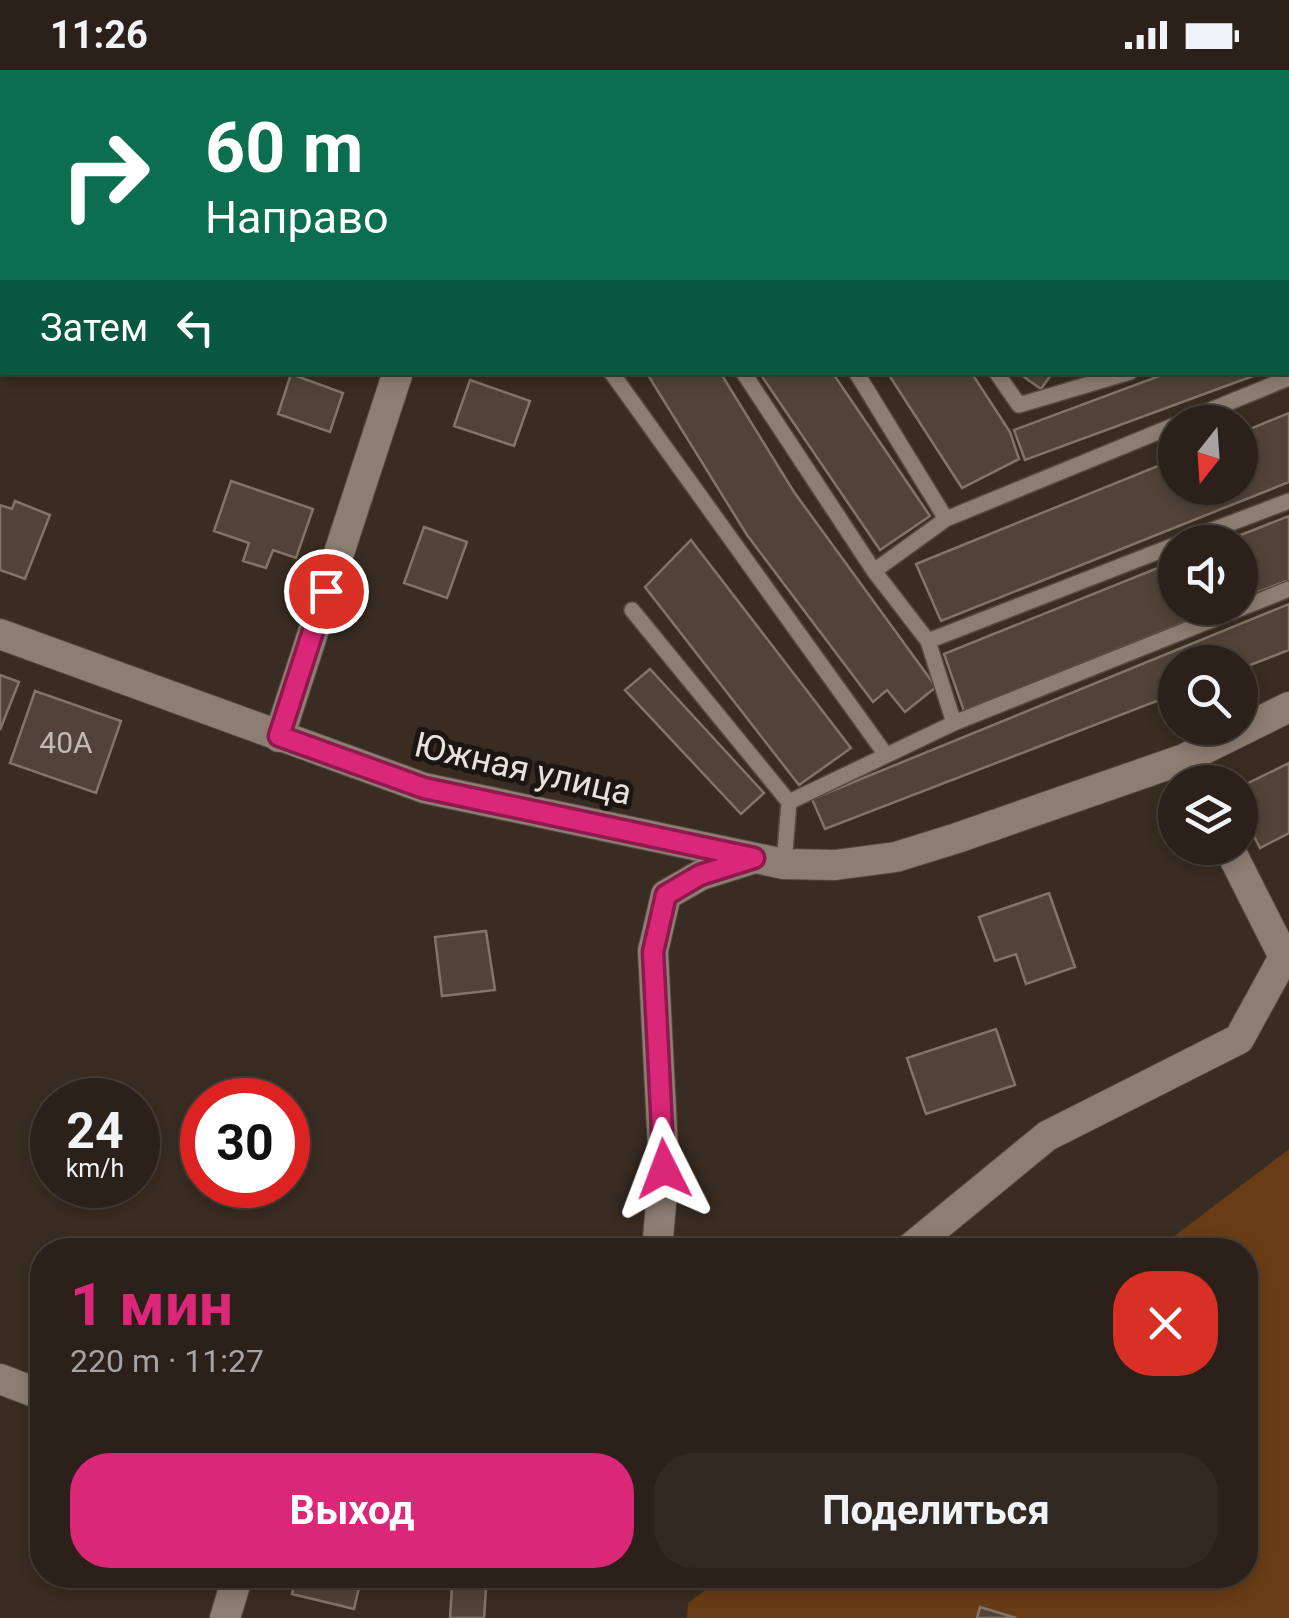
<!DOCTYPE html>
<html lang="ru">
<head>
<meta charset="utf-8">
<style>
  :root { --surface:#2b211a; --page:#332923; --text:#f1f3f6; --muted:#a6a3a2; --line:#473e39; --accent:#db2777 }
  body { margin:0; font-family:Roboto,sans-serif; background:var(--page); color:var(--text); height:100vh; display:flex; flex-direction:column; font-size:38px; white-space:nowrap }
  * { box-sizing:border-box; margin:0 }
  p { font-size:32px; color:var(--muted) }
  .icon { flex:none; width:55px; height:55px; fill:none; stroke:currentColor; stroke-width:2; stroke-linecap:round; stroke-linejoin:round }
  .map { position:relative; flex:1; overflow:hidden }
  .panel { position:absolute; left:30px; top:1168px; width:1228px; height:350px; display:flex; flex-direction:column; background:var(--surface); border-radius:40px; box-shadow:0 5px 15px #0003,0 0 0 2px var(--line) }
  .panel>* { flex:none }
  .hud { position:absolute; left:0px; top:0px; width:1290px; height:305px; box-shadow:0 5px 15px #0003,0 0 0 2px var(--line); background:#0b6e4f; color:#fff; overflow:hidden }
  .needle { width:65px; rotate:197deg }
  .controls { position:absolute; left:1158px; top:335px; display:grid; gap:20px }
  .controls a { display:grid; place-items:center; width:100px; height:100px; border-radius:50%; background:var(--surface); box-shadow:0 5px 15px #0003,0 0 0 2px var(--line); font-size:50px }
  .speed { position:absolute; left:30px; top:1008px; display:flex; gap:20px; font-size:50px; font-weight:700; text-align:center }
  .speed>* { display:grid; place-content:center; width:130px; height:130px; border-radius:50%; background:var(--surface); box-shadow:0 5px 15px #0003,0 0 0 2px var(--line); line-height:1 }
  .speed small { font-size:25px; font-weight:400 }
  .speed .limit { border:15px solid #d22; background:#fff; color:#111 }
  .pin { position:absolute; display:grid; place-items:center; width:85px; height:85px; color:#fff; margin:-42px; border:5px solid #fff; border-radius:50%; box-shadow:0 2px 10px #0007 }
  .me { position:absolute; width:110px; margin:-55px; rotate:357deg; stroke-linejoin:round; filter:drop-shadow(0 0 8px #0008) }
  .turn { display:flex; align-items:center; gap:35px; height:210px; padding:0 40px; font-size:45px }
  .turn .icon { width:130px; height:130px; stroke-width:2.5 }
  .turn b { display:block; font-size:70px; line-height:85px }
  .then { display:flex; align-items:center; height:95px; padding:0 40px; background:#0003; gap:20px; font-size:38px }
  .round { display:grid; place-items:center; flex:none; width:105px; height:105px; border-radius:40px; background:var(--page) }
  .headline { display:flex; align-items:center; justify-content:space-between; height:170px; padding:0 40px }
  h1 { font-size:60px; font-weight:700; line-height:75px; color:var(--accent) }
  .cta { display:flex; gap:20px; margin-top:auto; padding:20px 40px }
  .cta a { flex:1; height:115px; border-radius:40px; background:var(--accent); color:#fff; font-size:40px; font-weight:700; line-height:115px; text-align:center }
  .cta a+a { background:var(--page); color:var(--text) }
  .status { display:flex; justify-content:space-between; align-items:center; height:70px; padding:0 50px; background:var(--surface); direction:ltr }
  .status svg { height:28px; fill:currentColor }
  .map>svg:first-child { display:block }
  .green { fill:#683d16 }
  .building { fill:#514339; stroke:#827468; stroke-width:2.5 }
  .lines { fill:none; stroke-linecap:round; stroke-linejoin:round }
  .lane-casing { stroke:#544941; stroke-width:18 }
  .street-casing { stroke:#544941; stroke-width:32 }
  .path { stroke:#938880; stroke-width:5; stroke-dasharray:5 5; stroke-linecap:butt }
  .lane { stroke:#8d7e73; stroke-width:15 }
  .street { stroke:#8d7e73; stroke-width:30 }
  .route-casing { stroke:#8e194d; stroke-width:25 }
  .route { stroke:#db2777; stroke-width:18 }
  .labels { text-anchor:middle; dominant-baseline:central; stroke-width:10; stroke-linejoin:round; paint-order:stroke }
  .number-label { font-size:30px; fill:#c3bab2 }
  .street-label { font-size:35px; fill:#e9e1da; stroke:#1b1611 }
</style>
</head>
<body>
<div class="status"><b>11:26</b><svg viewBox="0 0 49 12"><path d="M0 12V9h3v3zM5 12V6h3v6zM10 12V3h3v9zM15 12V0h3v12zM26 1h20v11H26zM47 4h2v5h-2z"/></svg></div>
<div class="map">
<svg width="1289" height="1548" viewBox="0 0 1289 1548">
  <rect width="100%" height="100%" fill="#392c22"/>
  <path class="green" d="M 1289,1079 L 1289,1548 L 687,1548 L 688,1533 L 725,1505 L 1245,1505 L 1245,1180 L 1156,1180 Z"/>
  <path class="building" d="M 825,0 L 902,0 L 824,2 Z
    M 952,0 L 1022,0 L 950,2 Z
    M 1072,0 L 1143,0 L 1071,2 Z
    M 1192,0 L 1265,0 L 1190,2 Z
    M 1289,40 L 1289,143 L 1288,146 L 1288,42 Z
    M 646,302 L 720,302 L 794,422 L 936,617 L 905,642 L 887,620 L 873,632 L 747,465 Z
    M 759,302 L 832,302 L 930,446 L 880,480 Z
    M 887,302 L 971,302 L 1010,362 L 1019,389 L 962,418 Z
    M 1017,302 L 1053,302 L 1041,319 Z
    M 1170,302 L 1264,302 L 1025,390 L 1014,360 Z
    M 291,304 L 343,323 L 330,362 L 278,344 Z
    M 470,310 L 530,331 L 514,376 L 454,356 Z
    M 1289,343 L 1289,412 L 941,551 L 916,494 L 1175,389 L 1175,418 L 1240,418 L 1240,363 Z
    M 231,411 L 313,439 L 296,488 L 273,480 L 266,498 L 243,491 L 249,473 L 214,461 Z
    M 15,431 L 50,445 L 25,509 L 0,500 L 0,435 L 12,439 Z
    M 1289,446 L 1289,510 L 1240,529 L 1240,472 L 1223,472 Z
    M 424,457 L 467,472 L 447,528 L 404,513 Z
    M 691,470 L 851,678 L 799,715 L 645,517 Z
    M 1175,491 L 1175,538 L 1220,538 L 964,641 L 944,584 Z
    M 1289,534 L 1289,580 L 1240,599 L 1240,592 L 1175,592 L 1175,624 L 825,759 L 812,729 Z
    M 650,599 L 764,723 L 741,744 L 625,620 Z
    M 0,605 L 19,612 L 0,660 Z
    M 35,621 L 121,651 L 96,723 L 10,693 Z
    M 1289,693 L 1289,763 L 1260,778 L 1240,738 L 1240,717 Z
    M 1049,823 L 1075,897 L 1026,914 L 1016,884 L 995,891 L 979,847 Z
    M 486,861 L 495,920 L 442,926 L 435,867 Z
    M 996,959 L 1015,1015 L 926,1044 L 907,988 Z
    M 297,1505 L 362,1505 L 354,1539 L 292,1524 Z
    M 463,1512 L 476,1513 L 475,1518 L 486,1519 L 484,1548 L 450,1548 L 452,1516 L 462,1517 Z
    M 980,1537 L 1016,1548 L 977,1548 Z"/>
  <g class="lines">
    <g class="lane-casing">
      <path id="lane" d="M 795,2 L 797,0
        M 927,2 L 929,0
        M 1046,2 L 1047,0
        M 1164,2 L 1166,0
        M 1287,2 L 1289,0
        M 1288,185 L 1289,183
        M 1288,245 L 1289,244
        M 611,302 L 886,685
        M 743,302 L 874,501
        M 996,302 L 1019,335 L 1130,302
        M 1181,352 L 1289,308
        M 946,449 L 1175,355
        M 1181,472 L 1289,431
        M 632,540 L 789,732
        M 928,571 L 1175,475
        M 954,653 L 1289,519
        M 784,794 L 789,732 L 954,653 L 928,571 L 874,501 L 946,449 L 856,302"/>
    </g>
    <g class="street-casing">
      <path id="street" d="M 0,48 L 2,49
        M 0,564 L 424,718 L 784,794 L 835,795 L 896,787 L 957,768 L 1184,689 L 1289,637
        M 279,667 L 398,302
        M 657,1180 L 664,1099 L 653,881 L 666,825 L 701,805 L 752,789
        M 908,1180 L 1047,1066 L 1239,969 L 1284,887 L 1229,778
        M 0,1309 L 42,1325
        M 225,1548 L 238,1505"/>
    </g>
    <path class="path" d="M 415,0 L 415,2"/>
    <use href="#lane" class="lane"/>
    <use href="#street" class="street"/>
  </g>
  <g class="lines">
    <g class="route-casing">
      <path id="route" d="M 326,521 L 279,666 L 424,718 L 754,788 L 700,805 L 666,825 L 653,882 L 664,1099"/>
    </g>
    <use href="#route" class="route"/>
  </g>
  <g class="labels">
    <g class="number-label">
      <text x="66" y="672">40А</text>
    </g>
    <g class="street-label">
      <text transform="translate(523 699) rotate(13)">Южная улица</text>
    </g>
  </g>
</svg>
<div class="controls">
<a><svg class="needle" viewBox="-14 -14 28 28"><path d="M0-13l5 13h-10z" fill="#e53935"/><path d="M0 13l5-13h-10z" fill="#a6a3a2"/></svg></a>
<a><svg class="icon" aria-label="sound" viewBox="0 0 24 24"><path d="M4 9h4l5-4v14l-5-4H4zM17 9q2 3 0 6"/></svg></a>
<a><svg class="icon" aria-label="search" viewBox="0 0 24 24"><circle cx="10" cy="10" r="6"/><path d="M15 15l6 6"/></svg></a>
<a><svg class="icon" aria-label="layers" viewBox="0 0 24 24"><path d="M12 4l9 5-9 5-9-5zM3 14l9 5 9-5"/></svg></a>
</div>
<div class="speed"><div>24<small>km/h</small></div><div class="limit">30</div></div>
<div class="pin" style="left:326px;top:521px;background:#d93025"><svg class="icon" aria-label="arrive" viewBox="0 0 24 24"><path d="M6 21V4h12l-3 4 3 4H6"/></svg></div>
<svg class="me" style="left:664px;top:1099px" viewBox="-20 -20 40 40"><path d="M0-17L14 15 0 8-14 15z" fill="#db2777" stroke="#fff" stroke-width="4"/></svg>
<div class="hud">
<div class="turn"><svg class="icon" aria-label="right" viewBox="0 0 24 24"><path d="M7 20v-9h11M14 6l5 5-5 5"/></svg><div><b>60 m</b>Направо</div></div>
<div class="then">Затем<svg class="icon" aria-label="left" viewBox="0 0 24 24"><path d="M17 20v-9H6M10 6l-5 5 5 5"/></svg></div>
</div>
<section class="panel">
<div class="headline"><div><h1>1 мин</h1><p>220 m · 11:27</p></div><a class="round" style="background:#d93025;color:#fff"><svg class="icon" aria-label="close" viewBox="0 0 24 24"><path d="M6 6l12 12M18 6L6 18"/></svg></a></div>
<div class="cta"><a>Выход</a><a>Поделиться</a></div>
</section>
</div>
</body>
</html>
